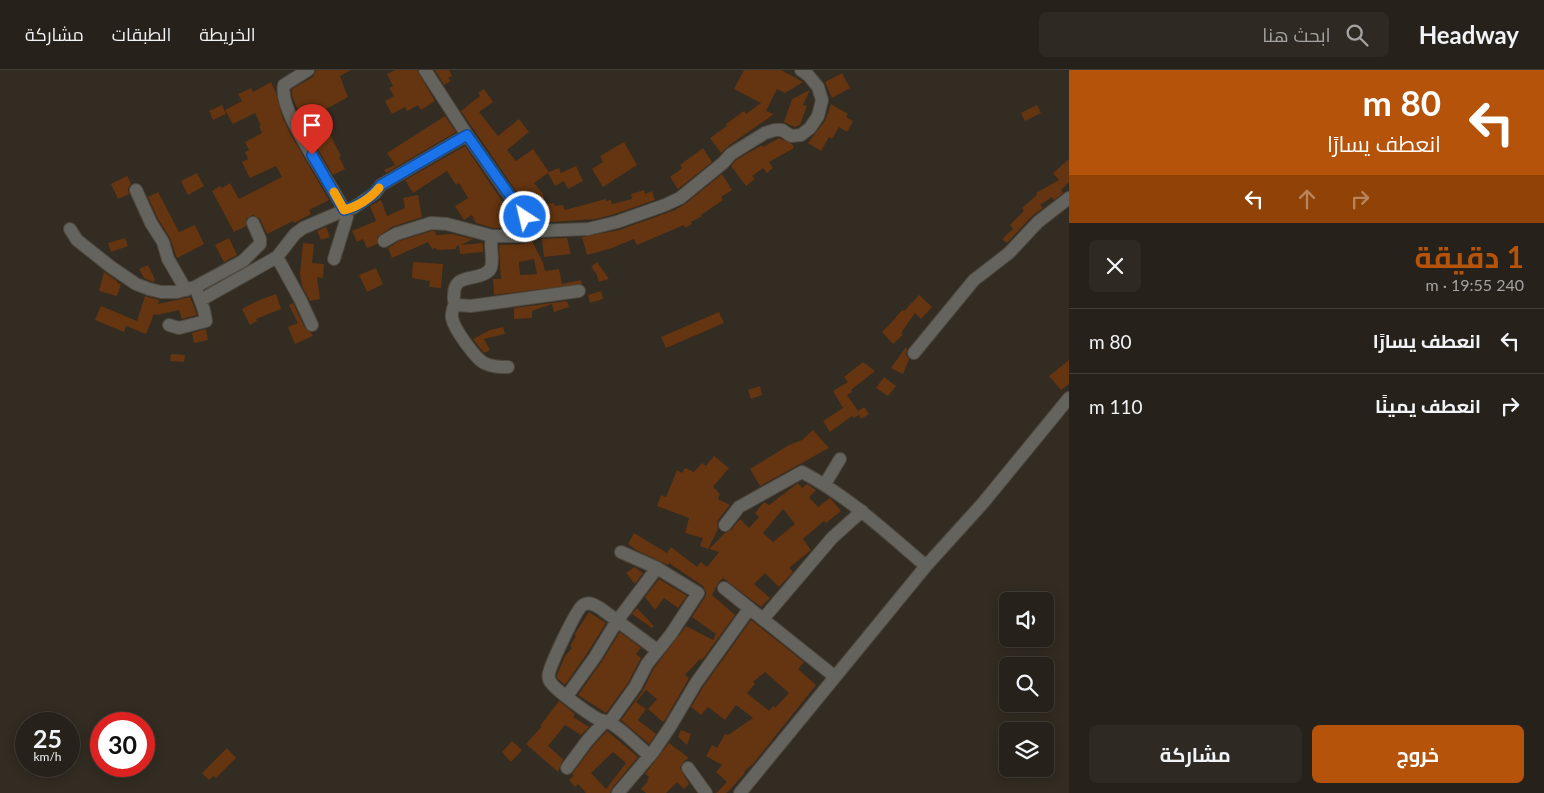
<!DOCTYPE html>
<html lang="ar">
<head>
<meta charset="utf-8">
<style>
  :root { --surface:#26211a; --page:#2e2923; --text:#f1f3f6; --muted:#a4a3a2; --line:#423e39; --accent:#b45309 }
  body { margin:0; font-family:Lato,Cairo,sans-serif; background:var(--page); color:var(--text); direction:rtl; height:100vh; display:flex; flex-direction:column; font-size:19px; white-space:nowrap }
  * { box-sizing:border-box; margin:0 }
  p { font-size:16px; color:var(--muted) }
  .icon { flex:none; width:28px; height:28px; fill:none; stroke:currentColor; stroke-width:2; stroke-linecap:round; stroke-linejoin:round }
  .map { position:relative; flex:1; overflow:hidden; direction:ltr }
  .side { display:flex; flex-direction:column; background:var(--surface); width:475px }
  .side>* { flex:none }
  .banner { background:#b45309; color:#fff; overflow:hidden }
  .controls { position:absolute; left:999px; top:522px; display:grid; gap:10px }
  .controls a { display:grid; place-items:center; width:55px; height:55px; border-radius:8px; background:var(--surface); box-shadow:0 2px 12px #0003,0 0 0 1px var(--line); font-size:25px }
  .speed { position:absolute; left:15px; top:642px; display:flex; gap:10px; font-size:25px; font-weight:700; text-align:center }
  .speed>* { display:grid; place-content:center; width:65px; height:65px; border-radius:50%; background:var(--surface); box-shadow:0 2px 12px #0003,0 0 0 1px var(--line); line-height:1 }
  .speed small { font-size:12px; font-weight:400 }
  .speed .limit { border:8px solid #d22; background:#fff; color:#111 }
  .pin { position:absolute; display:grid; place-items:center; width:42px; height:42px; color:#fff; margin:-51px -21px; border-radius:50% 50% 50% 0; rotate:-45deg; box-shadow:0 0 5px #0007 }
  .pin .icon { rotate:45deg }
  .me { position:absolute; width:55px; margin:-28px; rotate:325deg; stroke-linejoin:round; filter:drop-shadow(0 0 4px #0008) }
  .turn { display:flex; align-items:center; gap:18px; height:105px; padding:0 20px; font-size:22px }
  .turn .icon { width:65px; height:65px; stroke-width:2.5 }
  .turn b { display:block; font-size:35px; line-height:42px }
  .lanes { display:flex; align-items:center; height:48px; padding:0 20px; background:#0003; justify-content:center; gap:25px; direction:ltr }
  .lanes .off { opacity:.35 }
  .round { display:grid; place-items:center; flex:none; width:52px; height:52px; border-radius:8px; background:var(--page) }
  .head { display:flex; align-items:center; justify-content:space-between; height:85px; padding:0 20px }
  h1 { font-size:30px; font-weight:700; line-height:38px; color:var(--accent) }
  .cta { display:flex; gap:10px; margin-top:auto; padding:10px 20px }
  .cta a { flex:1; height:58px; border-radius:8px; background:var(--accent); color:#fff; font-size:20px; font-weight:700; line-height:58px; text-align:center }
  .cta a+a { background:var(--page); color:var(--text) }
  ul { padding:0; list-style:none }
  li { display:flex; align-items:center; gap:15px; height:65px; padding:0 20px; border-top:1px solid var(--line) }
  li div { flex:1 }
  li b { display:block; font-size:19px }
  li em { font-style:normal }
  header { display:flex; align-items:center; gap:30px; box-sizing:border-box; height:70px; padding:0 25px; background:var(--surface); border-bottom:1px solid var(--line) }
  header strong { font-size:24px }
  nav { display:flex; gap:28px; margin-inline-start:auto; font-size:18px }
  .search { width:350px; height:45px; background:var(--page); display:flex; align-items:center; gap:12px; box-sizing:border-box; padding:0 18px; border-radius:8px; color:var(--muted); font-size:19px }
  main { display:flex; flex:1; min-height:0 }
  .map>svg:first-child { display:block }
  .building { fill:#653410; fill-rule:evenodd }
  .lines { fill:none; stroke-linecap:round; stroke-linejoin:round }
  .minor-casing { stroke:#4e483f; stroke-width:14 }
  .minor { stroke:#65635d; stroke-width:12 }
  .route-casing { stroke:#114b97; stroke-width:12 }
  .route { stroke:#1a73e8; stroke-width:9 }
  .slow { stroke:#f59e0b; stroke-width:9 }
</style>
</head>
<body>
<header>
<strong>Headway</strong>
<div class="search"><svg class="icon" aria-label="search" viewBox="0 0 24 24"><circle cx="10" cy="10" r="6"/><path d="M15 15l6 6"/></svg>ابحث هنا</div>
<nav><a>الخريطة</a><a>الطبقات</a><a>مشاركة</a></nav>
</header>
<main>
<section class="side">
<div class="banner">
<div class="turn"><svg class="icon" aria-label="left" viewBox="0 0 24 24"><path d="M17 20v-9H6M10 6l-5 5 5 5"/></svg><div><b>80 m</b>انعطف يسارًا</div></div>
<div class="lanes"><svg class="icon" aria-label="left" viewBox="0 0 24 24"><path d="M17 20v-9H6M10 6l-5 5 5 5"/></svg><svg class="icon off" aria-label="ahead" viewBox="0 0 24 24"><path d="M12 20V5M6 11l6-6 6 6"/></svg><svg class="icon off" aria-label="right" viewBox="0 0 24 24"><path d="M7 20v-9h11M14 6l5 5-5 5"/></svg></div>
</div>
<div class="head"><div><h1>1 دقيقة</h1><p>240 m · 19:55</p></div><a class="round"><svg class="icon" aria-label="close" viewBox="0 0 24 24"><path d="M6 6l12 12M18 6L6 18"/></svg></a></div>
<ul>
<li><svg class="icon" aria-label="left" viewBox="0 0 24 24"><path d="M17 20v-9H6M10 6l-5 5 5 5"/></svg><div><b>انعطف يسارًا</b></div><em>80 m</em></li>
<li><svg class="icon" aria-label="right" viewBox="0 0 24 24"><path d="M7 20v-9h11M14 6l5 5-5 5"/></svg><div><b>انعطف يمينًا</b></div><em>110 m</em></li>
</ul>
<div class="cta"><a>خروج</a><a>مشاركة</a></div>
</section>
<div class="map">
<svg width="1069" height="723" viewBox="0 0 1069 723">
  <rect width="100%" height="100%" fill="#322c22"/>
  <path class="building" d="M 316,0 L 351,0 L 340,6 L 348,27 L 319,43 L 341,86 L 339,87 L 345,99 L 333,105 L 305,57 L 292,26 L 292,19 L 313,7 Z
    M 395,0 L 417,0 L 435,31 L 421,40 L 418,35 L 407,41 L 405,37 L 392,44 L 385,31 L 394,26 L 389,18 L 393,16 L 387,4 Z
    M 435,0 L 449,0 L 452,6 L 448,8 L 451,11 L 444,15 Z
    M 744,0 L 781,0 L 803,12 L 785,23 L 777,19 L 766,41 L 774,44 L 727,77 L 721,83 L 710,68 L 727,56 L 726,54 L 744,41 L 746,44 L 761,33 L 734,19 Z
    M 842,3 L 850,18 L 832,28 L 825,12 Z
    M 271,12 L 276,23 L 282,46 L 291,65 L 329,130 L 309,140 L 311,144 L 294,153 L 293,151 L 267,164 L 260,149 L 253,145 L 246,149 L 246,156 L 234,162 L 212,121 L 220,116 L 222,118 L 230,113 L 239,129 L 282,107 L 276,96 L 250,108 L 242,92 L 248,89 L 245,82 L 249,80 L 245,72 L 262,63 L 259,56 L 261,56 L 255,43 L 233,54 L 225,40 L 242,31 L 238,24 L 251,18 L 253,22 Z
    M 484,19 L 493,32 L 479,42 L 498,66 L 519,49 L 529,62 L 507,80 L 516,91 L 533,79 L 549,102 L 559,98 L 561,103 L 576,96 L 583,111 L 568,119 L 564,111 L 555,116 L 548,103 L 534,113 L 543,124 L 545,134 L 553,133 L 556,136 L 563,135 L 565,140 L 606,129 L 606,131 L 611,130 L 612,134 L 632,129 L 631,124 L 644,120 L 645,124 L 652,121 L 655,130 L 615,144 L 595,149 L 540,153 L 539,150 L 536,150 L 533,146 L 532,139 L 529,140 L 461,41 L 480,26 L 478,23 Z
    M 810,20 L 803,35 L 807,36 L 800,55 L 795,57 L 784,52 L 792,29 Z
    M 831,34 L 848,44 L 846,47 L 853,51 L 847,62 L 839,57 L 832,69 L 829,67 L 821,81 L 808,73 L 825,51 Z
    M 222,35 L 226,44 L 213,50 L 209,41 Z
    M 1037,35 L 1041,43 L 1025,51 L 1021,43 Z
    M 445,46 L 456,62 L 386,103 L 384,100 L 395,95 L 387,83 Z
    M 779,68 L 792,74 L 794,78 L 769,92 L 773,98 L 767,103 L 763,98 L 752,106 L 755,109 L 746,116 L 731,96 L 736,90 L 762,75 L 763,77 Z
    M 624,72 L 637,95 L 603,117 L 592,99 L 603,92 L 600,86 Z
    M 465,76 L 504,134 L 522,158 L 511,158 L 509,154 L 500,158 L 493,158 L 476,153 L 472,145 L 464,150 L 455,136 L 468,128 L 459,113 L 456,115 L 447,101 L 413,123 L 405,110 Z
    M 703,78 L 712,92 L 678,119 L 670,107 L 682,98 L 680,95 Z
    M 1069,89 L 1069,112 L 1061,120 L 1063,123 L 1054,130 L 1052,127 L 1040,135 L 1043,138 L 1032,146 L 1007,173 L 1002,169 L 1013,159 L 1010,155 L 1024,141 L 1022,138 L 1037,125 L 1036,123 L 1059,110 L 1053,103 Z
    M 197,103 L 204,116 L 188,125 L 181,111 Z
    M 722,104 L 732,120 L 721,127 L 723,130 L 701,145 L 702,146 L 691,152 L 692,154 L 685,158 L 684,155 L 637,175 L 634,169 L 612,178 L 587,185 L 582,167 L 619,160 L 675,140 L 685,134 Z
    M 127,106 L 131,114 L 128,119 L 129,124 L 118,129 L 111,114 Z
    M 158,122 L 179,162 L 195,155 L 204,174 L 177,188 L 170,168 L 158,149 L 148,127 Z
    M 418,125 L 422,147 L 392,157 L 377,167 L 377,174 L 367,178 L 363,169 L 357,172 L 352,161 L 376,151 L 370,136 L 381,130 L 387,146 L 405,138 L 403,128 Z
    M 326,157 L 330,167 L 321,170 L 317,161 Z
    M 432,161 L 435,161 L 436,165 L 452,164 L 473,169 L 461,175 L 483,173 L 483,182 L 460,184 L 459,175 L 456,177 L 456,179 L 437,180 L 436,178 L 432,179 L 428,172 L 392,188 L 388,178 L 399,171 Z
    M 125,168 L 128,176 L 111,182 L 108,173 Z
    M 229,168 L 237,185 L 224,192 L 215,175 Z
    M 567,168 L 571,184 L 544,187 L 542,169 Z
    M 532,171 L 543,193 L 545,201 L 559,199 L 562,214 L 581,210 L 582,214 L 494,225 L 493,209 L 501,209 L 499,175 L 524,174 ZM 534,189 L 537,204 L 520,205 L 519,192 Z
    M 303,173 L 314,174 L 312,193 L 324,194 L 323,208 L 317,207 L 320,229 L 310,231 L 302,216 L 300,204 Z
    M 413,192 L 443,194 L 441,218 L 429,217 L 430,211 L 412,208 Z
    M 597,192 L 609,209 L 599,212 L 596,203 L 591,197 Z
    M 148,195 L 155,210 L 153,212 L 144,208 L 139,199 Z
    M 376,198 L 383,214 L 367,222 L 359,205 Z
    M 104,202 L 117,211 L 117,213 L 121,214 L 117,226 L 99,221 Z
    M 601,221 L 603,229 L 590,233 L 588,225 Z
    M 276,224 L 281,239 L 256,249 L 257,251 L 250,255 L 242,239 L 257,231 Z
    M 919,225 L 932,237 L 921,249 L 915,243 L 901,263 L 903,265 L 893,274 L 882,262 L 891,253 L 902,240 L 904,241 Z
    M 145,226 L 159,230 L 158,234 L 190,227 L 197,245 L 182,249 L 179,240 L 157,245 L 154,244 L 146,264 L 126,256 L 124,262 L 95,250 L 101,236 L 137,251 Z
    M 567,231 L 569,237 L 554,242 L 552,234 L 532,241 L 532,248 L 514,249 L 514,238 Z
    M 293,233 L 305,258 L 311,263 L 313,266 L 295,274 L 288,257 L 298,253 L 289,235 Z
    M 719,242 L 724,253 L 666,278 L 661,267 Z
    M 503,257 L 505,264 L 484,269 L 490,280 L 484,283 L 473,269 L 490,260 Z
    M 206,259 L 208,270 L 194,273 L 192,263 Z
    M 906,277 L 907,278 L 906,285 L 909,289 L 903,304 L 891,298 Z
    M 171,284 L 185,285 L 184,292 L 170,291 Z
    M 1069,290 L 1069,314 L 1061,320 L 1049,306 Z
    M 863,292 L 875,301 L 851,320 L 852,322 L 847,325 L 858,341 L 864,337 L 869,344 L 861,349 L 859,345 L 854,348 L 852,346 L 830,362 L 823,351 L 843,338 L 833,321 L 848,312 L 844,307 Z
    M 884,307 L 896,316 L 888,326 L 876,318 Z
    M 760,316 L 762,325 L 751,329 L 748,320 Z
    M 813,360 L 829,378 L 760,416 L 750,399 L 789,375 L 802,370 Z
    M 714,386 L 729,398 L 713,417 L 720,424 L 718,429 L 730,435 L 718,450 L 717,454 L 718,459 L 708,479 L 700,476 L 703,468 L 685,463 L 689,448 L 657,436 L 661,425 L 666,427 L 677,400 L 682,403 L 685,398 L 694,402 L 702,393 L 706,396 Z
    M 798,413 L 802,418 L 807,414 L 816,420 L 809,427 L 818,437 L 830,428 L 841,441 L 826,453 L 824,451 L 803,469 L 811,480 L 789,498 L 793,502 L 779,517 L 765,503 L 754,514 L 770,528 L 761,537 L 723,508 L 718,513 L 712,525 L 735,545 L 702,590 L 700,589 L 685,605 L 689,608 L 665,650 L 663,652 L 648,639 L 657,629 L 646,620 L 636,632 L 646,639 L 638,650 L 656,664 L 649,674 L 621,650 L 642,622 L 654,598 L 686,556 L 713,570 L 716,564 L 692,547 L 705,527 L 706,523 L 703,516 L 669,493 L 668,495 L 636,480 L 628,474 L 634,463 L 667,483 L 671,477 L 697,497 L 701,492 L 707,497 L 719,482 L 709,479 L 725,463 L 731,460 L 740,449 L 749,458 L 759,447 L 755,443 L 764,432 L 769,435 ZM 783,439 L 795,454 L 773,472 L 763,463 Z
    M 634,497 L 643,503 L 635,514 L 626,503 Z
    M 659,509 L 687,526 L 678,538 L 664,528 L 655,540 L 645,527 Z
    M 637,538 L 654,556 L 652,558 L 632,544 Z
    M 589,542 L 606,553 L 588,582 L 565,615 L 557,608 L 557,605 L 565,586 L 572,578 L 570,576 L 576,566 L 574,565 L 576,562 Z
    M 751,550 L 804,592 L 798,599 L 816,615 L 753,694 L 744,702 L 745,703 L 729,721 L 726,723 L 716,723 L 727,712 L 716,702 L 722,695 L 706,686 L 712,675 L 717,678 L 725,664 L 728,665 L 753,648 L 736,635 L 725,650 L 708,637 L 701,645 L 691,637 L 703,617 ZM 765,602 L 789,623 L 775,638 L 773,636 L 769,641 L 747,623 L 755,614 L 753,612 Z
    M 620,562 L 641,578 L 636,584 L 641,588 L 628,613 L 606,643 L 578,625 L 602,591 Z
    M 559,631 L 575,644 L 573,647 L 589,657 L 581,665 L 565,655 L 548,676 L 563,689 L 558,702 L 526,674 L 542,656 L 540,656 Z
    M 681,660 L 691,664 L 687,675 L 678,667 Z
    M 607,661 L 638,687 L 612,718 L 610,723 L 586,723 L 578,714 L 575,717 L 569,710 L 574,705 L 572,704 L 593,676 ZM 613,682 L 626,693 L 606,719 L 591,703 Z
    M 512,671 L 522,680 L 511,692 L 502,682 Z
    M 669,673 L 689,688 L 683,692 L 680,698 L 689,714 L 684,719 L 677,712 L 666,723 L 646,723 L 641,719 L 648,711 L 647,710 L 649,707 L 645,704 Z
    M 227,678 L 236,688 L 216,708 L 213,706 L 209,710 L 202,703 Z"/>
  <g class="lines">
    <g class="minor-casing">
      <path id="minor" d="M 308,0 L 284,15 C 277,43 336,117 347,147 L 334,189
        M 425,0 L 467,65 L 534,161
        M 136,120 L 151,153 L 163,172 L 168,189 L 186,220
        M 70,159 L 77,170 L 111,197 L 136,214 L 149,219 L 161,222 L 177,222 L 195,217 L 243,191 L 260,174 L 260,169 L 253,153
        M 492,166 C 489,176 494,189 491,197 C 490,201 488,201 486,203 C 472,211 454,204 454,225 C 453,230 454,232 457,235 L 471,236 L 579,221
        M 384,171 L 396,164 L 431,153 L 447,154 L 492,166 L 524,166 L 534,161 L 588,159 L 617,152 L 665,135 L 680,128 L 723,93 L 731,84 L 765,63 L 775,60 L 782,60 L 791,66 L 801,65 L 810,58 L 818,46 L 822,30 L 818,17 L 808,5 L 801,0
        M 277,187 L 300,229 L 312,255
        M 201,230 L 277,187 L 295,164 L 303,158 L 345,140 L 353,138 L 375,123 L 381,115 L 467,65
        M 455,233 C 453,238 451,243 452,248 C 454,259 475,288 484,293 C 492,297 500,297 508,297
        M 169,255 L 179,258 L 206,251 L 204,240 L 198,224
        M 914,283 L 974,210 L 1009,183 L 1038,152 L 1069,128
        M 825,414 L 840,389
        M 725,455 L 739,437 L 802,402 C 848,426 886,462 926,496
        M 724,518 L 834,606
        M 763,549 L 832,468 L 862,441
        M 567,626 L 595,587 L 617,551 L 657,498
        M 609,653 L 635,617 L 647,594 L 671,564 L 698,523 L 657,498 L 621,482
        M 650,686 C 638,676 625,662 612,654 C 608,651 602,651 598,649 C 590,645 557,621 552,614 C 549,611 548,607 549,603 C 551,594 576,539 583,535 C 589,531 595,535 600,538 L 657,580
        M 567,698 L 587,671 L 605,651
        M 688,698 L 706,723
        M 618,723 L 653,682 L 670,657 L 696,613 L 749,539
        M 740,723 L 926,496 L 983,433 L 1069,328"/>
    </g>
    <use href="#minor" class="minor"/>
  </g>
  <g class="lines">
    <g class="route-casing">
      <path id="route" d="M 312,85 L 344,140 C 359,136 372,127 381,115 L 467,65 L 525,147"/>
    </g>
    <use href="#route" class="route"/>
    <path class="slow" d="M 334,122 L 344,140 C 357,137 371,128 379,118"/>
  </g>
</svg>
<div class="controls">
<a><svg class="icon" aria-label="sound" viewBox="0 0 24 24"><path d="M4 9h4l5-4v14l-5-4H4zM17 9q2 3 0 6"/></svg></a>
<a><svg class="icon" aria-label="search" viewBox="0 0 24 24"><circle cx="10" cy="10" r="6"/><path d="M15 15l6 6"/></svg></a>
<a><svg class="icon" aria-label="layers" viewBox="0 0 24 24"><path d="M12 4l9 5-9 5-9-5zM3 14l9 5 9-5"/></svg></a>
</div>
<div class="speed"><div>25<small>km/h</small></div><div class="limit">30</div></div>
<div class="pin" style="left:312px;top:85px;background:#d93025"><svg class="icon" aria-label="arrive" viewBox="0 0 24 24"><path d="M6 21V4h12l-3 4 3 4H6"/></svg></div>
<svg class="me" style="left:525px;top:147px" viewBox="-20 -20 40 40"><circle r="17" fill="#1a73e8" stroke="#fff" stroke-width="3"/><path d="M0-11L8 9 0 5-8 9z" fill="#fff"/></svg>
</div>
</main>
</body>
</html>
